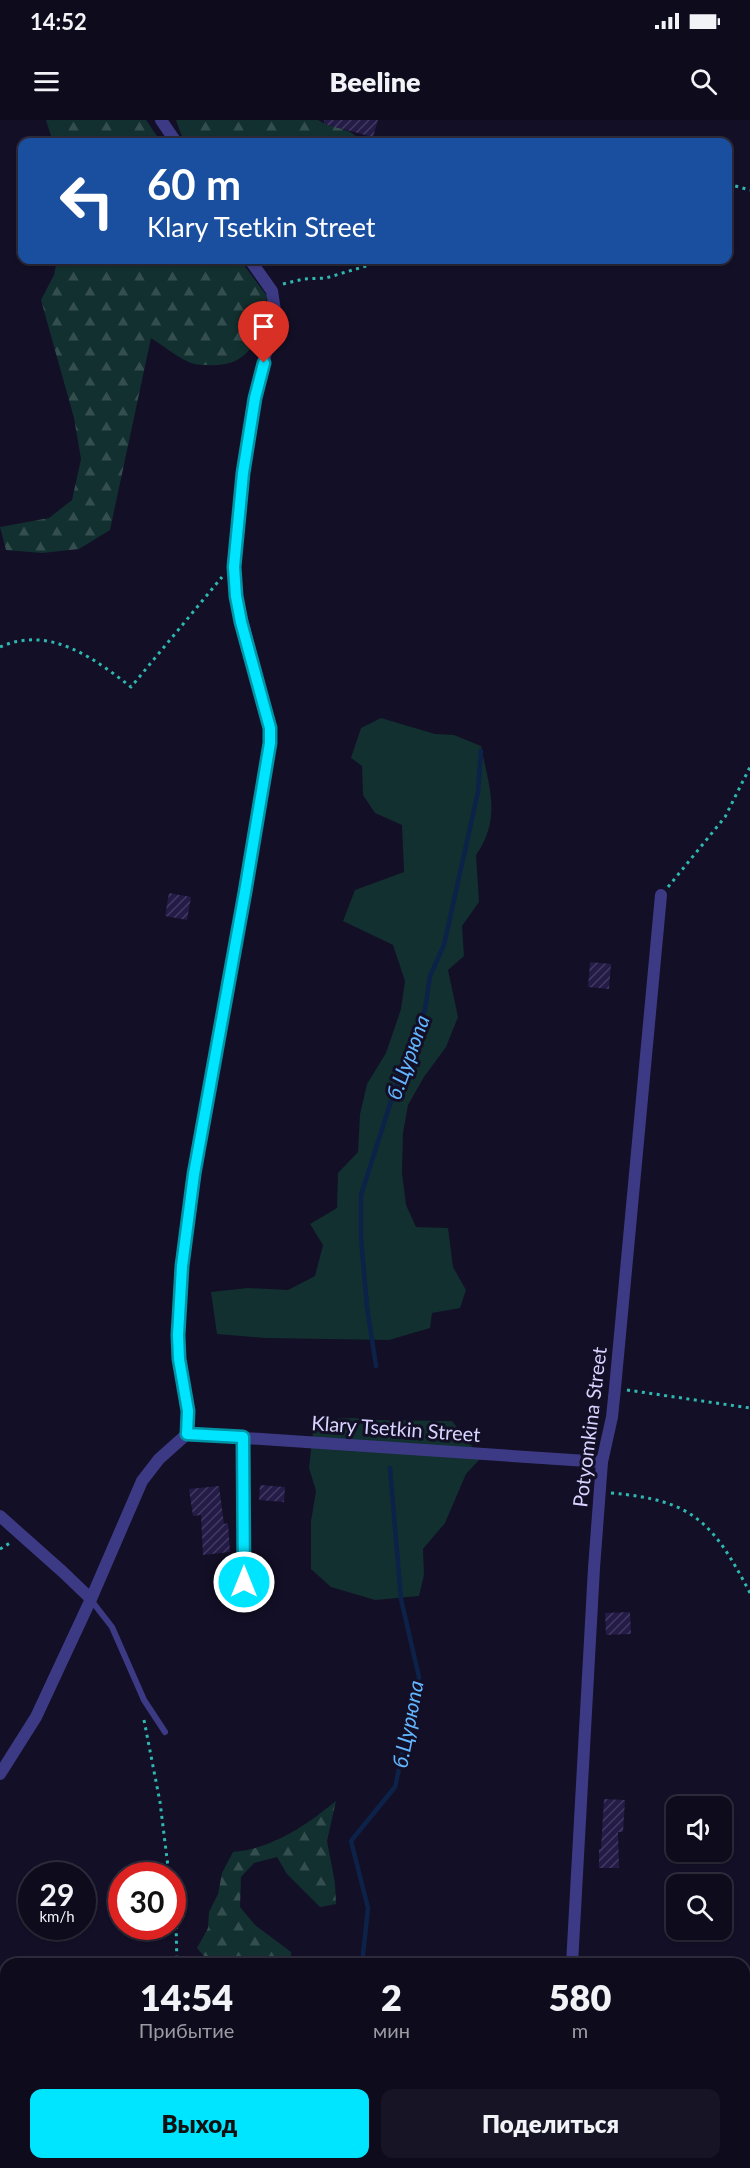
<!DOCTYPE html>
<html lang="ru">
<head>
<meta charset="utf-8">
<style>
  :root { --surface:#0e0b1c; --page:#171425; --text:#f1f3f6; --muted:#9b9ba3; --line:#2e2b3b; --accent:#00e5ff }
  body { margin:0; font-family:Lato,sans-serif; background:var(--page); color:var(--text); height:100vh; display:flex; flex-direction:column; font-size:22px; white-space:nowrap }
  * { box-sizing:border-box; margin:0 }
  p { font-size:20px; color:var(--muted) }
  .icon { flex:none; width:33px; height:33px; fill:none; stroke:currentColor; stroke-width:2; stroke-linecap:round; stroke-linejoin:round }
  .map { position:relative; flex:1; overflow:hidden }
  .details { position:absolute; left:0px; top:1838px; width:750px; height:212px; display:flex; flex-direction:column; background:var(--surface); border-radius:18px 18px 0 0; box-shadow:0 2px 4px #0004,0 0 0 2px var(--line) }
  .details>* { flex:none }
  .hud { position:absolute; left:18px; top:18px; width:714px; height:126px; border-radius:12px; box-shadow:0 2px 4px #0004,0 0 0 2px var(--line); background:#1a4fa0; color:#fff; overflow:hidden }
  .controls { position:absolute; left:666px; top:1676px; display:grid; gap:12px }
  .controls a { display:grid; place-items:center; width:66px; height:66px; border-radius:12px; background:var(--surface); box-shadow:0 2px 4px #0004,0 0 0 2px var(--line); font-size:30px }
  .speed { position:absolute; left:18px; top:1742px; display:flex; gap:12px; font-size:30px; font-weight:700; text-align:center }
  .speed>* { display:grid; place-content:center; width:78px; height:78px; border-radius:50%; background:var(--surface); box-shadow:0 2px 4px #0004,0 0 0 2px var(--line); line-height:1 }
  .speed small { font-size:15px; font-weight:400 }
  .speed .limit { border:9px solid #d22; background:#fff; color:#111 }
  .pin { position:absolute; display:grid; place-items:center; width:51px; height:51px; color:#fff; margin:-62px -26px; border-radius:50% 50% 50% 0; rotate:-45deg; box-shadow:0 0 6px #0007 }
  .pin .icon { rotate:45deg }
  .me { position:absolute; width:66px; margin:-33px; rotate:0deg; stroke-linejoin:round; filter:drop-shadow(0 0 4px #0008) }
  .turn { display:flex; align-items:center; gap:21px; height:126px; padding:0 30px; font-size:27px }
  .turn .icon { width:78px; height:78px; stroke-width:2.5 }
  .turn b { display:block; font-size:42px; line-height:51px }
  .eta { display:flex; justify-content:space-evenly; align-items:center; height:102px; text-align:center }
  .eta b { font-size:36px; font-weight:800; line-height:42px }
  .primary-button { display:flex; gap:12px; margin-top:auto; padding:12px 30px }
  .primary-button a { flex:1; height:69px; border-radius:12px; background:var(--accent); color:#111; font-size:24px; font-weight:800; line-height:69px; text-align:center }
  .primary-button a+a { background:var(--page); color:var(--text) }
  .status { display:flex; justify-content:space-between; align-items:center; height:42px; padding:0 30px; background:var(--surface); direction:ltr }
  .status svg { height:16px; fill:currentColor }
  header { display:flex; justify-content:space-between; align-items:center; height:78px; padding:0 30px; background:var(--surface); font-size:27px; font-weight:800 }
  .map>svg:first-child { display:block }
  .grass { fill:#12302f }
  .forest { fill:url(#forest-firs) }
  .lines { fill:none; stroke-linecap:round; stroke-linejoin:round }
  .stream { stroke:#0c2248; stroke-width:4.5 }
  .building { fill:url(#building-hatch) }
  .path { stroke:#2fb8b0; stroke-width:3; stroke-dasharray:3 4.5; stroke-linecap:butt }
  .service { stroke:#3d3a85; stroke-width:6 }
  .minor { stroke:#3d3a85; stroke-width:12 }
  .route-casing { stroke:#0095a6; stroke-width:15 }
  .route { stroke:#00e5ff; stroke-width:10 }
  .labels { text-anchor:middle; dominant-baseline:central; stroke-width:6; stroke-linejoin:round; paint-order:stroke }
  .street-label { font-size:20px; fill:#d9d4ff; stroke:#130f26 }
  .water-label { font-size:21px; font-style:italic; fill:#62b6ff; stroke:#130f26 }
</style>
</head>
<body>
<div class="status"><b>14:52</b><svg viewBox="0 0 49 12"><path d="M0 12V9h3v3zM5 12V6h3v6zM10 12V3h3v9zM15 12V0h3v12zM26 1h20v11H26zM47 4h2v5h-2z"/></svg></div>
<header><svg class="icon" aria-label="menu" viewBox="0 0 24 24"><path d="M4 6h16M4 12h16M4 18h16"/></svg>Beeline<svg class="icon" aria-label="search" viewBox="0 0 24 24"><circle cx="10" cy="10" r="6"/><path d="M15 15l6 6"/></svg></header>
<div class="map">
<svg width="750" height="2048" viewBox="0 0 750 2048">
  <defs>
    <pattern id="forest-firs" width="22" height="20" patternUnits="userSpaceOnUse" patternTransform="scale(1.5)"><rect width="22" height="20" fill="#12302f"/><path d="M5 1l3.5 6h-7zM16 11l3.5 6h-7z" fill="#344d4e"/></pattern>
    <pattern id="building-hatch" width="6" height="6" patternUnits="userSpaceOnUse" patternTransform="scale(1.5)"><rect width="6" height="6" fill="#241b47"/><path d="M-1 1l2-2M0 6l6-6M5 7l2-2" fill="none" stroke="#433b63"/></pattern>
  </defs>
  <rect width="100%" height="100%" fill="#130f26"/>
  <path class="grass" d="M 381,598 L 435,614 L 454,615 L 481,626 C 489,667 502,698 476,735 L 479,782 L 462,806 L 464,836 L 448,850 L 458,897 L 446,927 L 424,957 L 408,985 L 403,1013 L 402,1053 L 406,1085 L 416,1107 L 448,1108 L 453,1147 L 466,1170 L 460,1188 L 432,1193 L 430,1208 L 389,1220 L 266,1218 L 217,1214 L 211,1172 L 248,1168 L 288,1170 L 315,1156 L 323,1125 L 310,1104 L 337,1088 L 338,1053 L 358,1032 L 360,994 L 367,964 L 386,933 L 401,889 L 405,861 L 393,825 L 343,801 L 355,770 L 404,752 L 402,705 L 375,693 L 363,675 L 362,646 L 351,638 L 361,608 Z
    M 354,1298 L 373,1300 L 452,1301 L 481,1338 L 466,1354 L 445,1403 L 423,1429 L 424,1455 L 419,1476 L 375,1480 L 331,1467 L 311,1449 L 311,1401 L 316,1371 L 309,1348 L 314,1303 L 330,1299 Z"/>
  <path class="forest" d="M 46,0 L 146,0 L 161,22 L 53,22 Z
    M 176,0 L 318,0 C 332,9 353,7 360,22 L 184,22 Z
    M 57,140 L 240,140 L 267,176 C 262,212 253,248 209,245 C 203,245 196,245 191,243 C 176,237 164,226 151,218 L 110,410 L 79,429 L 42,433 L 6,430 L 0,407 L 49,398 L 72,380 L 81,339 L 74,298 L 41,180 L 54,155 Z
    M 336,1681 L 327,1721 L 335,1763 L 336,1784 L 320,1787 L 287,1754 L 277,1737 L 254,1743 L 241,1757 L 240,1787 L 255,1805 L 291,1832 L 291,1843 L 210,1843 L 197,1828 L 208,1808 L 209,1792 L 218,1774 L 222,1753 L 233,1732 C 274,1728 305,1706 336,1681 Z
    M 159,2043 L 282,2043 L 271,2048 L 160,2048 Z"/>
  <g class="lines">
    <path class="stream" d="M 376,1246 L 367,1187 L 361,1117 L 361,1075 L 409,925 L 425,890 L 430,856 L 444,825 L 478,672 L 481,631
      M 362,1844 L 368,1788 L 351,1721 L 395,1667 L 419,1557 L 401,1479 L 390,1348
      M 376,2048 L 377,2043"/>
  </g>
  <path class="building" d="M 324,0 L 378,0 L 373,17 L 324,4 Z
    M 169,773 L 191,777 L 187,800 L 165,796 Z
    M 590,842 L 611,844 L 609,869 L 588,867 Z
    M 260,1365 L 285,1367 L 284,1382 L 259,1380 Z
    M 219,1366 L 224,1404 L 228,1403 L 230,1432 L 203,1435 L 201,1395 L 193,1396 L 189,1369 Z
    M 630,1492 L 631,1514 L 606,1515 L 605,1493 Z
    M 604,1679 L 625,1680 L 623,1712 L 618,1712 L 619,1748 L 599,1748 L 599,1729 L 601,1729 Z"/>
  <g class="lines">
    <path class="path" d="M 728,64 L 750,70
      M 283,164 L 304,159 L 326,158 L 386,140
      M 0,527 C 49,505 94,538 131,567 L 222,457
      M 668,767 L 725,697 L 750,647
      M 627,1270 L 750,1288
      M 611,1373 C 693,1380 713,1402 750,1473
      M 0,1429 L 10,1423
      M 144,1600 L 160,1682 L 169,1755
      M 172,1776 L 176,1803 L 177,1844
      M 143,2043 L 145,2048
      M 285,2048 L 294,2043"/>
    <path class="service" d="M 91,1480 L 112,1507 L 144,1580 L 165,1612"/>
    <path class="minor" d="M 161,0 L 176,22
      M 187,1314 L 602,1342
      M 243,1317 L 244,1462
      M 0,1396 L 64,1453 L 91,1479
      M 0,1654 L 36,1597 L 91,1479 L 142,1361 L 159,1339 L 187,1314 L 188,1291 L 179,1239 L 178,1215 L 181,1146 L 194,1054 L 245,772 L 270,623 L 270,608 L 236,476 L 234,440 L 243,353 L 256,278 L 275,191 L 272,171 L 250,140
      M 572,1844 L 594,1448 L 602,1342 L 612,1297 L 615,1268 L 661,775
      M 744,1956 L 750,1956
      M 12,2043 L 49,2048
      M 563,2048 L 563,2043"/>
  </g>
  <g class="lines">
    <g class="route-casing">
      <path id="route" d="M 244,1462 L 243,1317 L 187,1314 L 188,1291 L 179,1239 L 178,1215 L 182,1146 L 194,1054 L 245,772 L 270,623 L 270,608 L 241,502 L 236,476 L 234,447 L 243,353 L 255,278 L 264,243"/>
    </g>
    <use href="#route" class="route"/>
  </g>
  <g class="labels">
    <g class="street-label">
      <text transform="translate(589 1307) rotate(-83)">Potyomkina Street</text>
      <text transform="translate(396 1308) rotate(4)">Klary Tsetkin Street</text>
    </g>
    <g class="water-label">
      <text transform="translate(407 937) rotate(-70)">б.Цурюпа</text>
      <text transform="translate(407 1604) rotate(-79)">б.Цурюпа</text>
    </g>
  </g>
</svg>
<div class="controls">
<a><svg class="icon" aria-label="sound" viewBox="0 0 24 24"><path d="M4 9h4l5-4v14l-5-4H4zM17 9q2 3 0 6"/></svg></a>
<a><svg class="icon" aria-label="search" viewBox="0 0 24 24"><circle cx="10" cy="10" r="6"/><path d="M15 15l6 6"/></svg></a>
</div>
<div class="speed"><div>29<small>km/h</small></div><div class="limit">30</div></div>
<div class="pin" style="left:264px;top:243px;background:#d93025"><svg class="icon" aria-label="arrive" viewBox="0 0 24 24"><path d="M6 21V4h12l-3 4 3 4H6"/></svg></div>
<svg class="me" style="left:244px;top:1462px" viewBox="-20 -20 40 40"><circle r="17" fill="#00e5ff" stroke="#fff" stroke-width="3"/><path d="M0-11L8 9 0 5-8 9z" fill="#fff"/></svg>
<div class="hud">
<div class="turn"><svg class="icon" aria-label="left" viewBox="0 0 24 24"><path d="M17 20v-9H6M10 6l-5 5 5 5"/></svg><div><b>60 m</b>Klary Tsetkin Street</div></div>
</div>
<section class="details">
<div class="eta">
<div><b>14:54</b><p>Прибытие</p></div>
<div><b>2</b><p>мин</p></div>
<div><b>580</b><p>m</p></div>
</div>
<div class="primary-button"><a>Выход</a><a>Поделиться</a></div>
</section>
</div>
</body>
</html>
